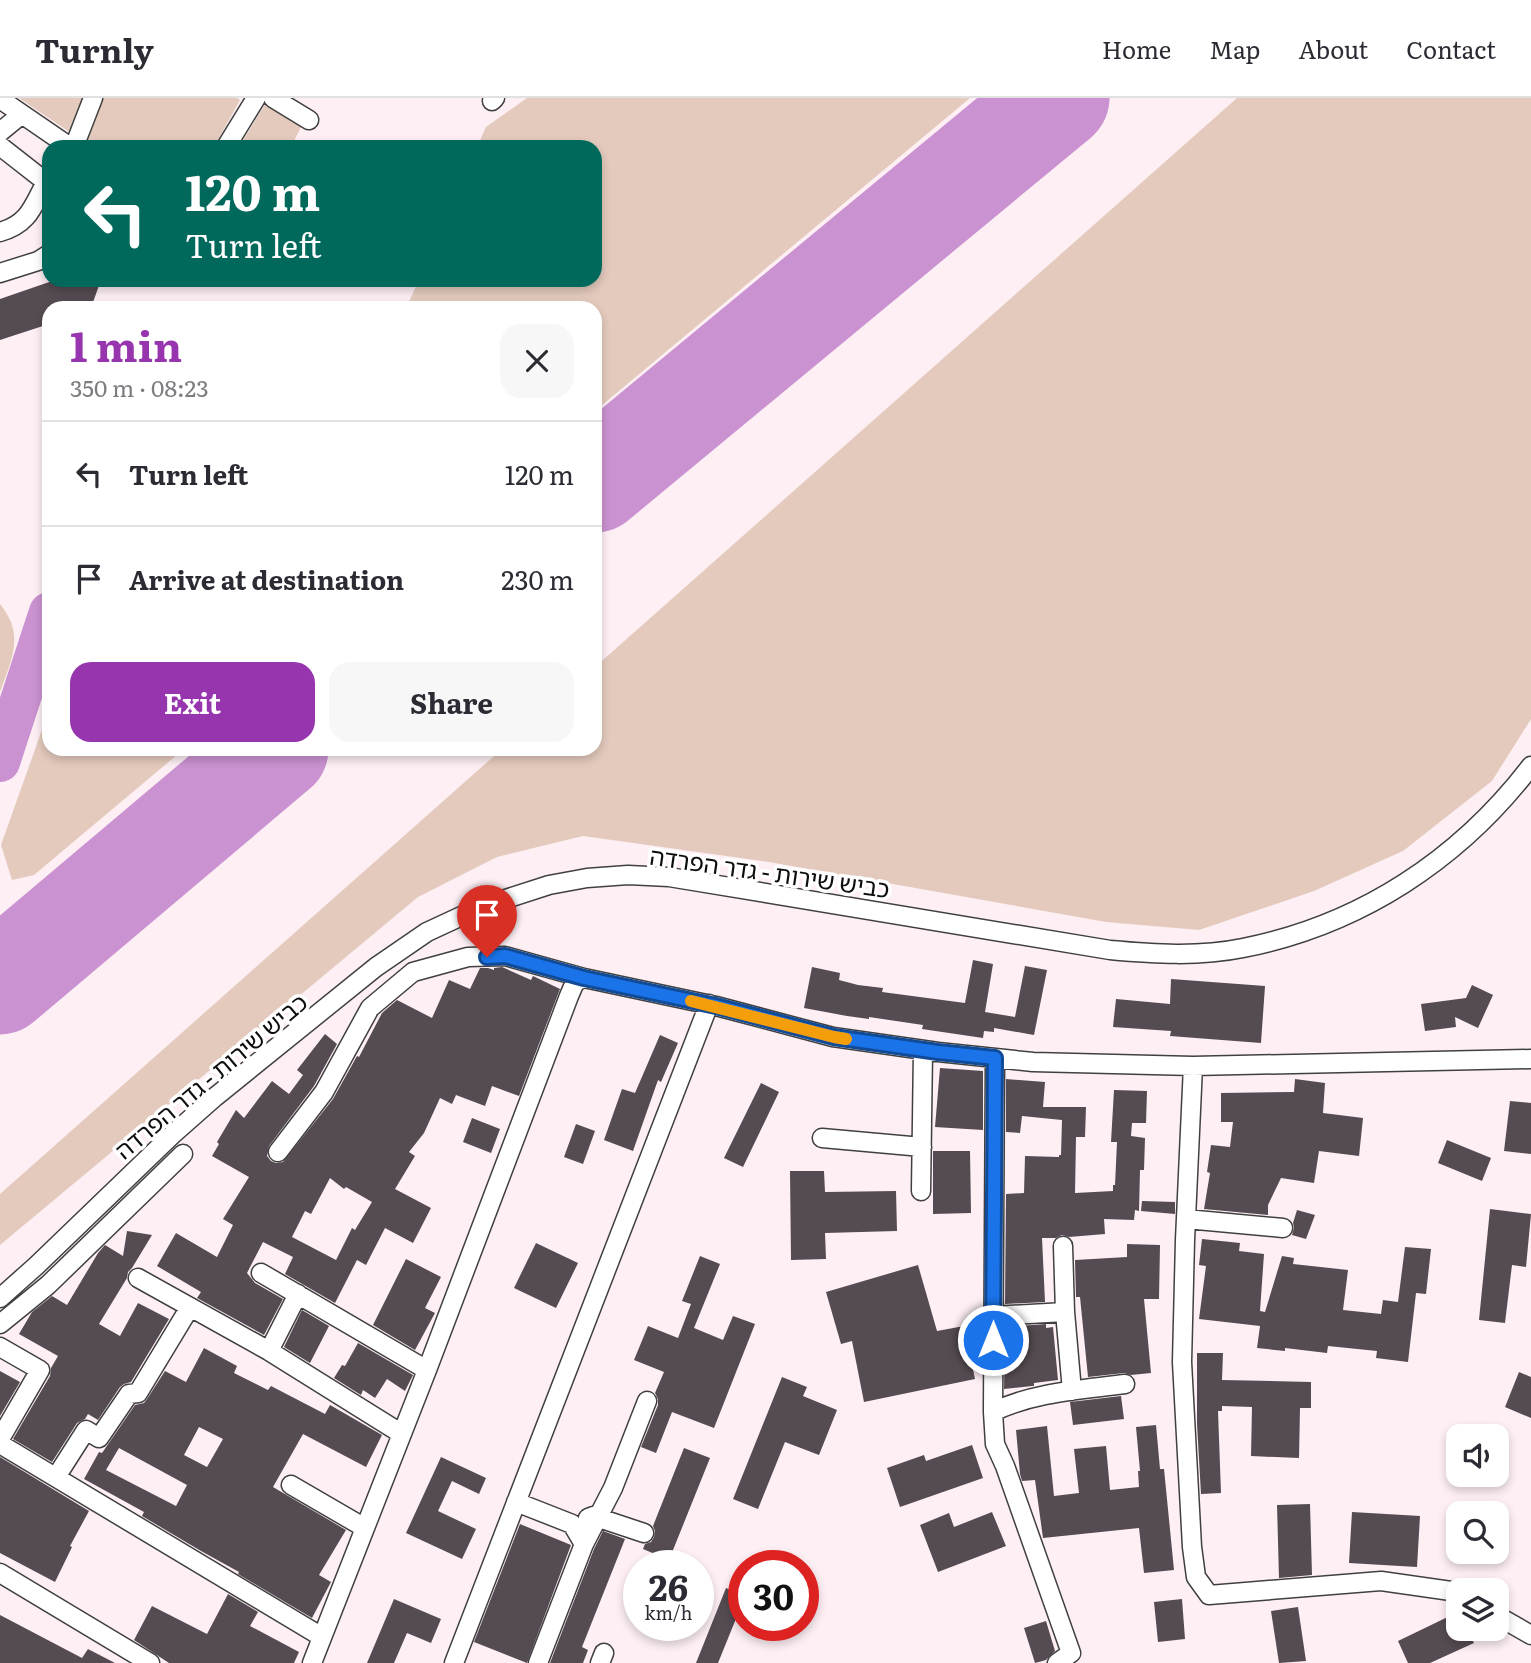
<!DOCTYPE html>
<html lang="en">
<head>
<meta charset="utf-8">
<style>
  :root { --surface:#fff; --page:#f7f7f7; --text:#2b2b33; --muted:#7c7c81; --line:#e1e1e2; --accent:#9635ae }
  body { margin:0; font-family:Literata,"Noto Sans Hebrew",serif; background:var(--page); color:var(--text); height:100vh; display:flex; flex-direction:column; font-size:26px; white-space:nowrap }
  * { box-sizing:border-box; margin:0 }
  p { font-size:23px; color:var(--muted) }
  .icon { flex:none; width:38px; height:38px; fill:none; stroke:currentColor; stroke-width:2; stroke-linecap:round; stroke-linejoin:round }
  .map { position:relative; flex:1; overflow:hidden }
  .details { position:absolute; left:42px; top:203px; width:560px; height:455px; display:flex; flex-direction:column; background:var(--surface); border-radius:21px; box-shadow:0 4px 10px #0003 }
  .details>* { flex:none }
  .banner { position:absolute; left:42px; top:42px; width:560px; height:147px; border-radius:21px; box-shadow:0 4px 10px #0003; background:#00695c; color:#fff; overflow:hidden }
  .tools { position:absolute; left:1446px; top:1326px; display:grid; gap:14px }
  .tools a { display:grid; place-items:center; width:63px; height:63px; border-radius:14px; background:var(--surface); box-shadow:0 4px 10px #0003; font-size:35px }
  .speed { position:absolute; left:623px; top:1452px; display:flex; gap:14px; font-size:35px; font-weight:700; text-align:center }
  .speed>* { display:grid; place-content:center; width:91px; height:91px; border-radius:50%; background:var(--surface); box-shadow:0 4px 10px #0003; line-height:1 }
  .speed small { font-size:18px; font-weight:400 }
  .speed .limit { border:10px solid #d22; background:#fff; color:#111 }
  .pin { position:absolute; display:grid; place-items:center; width:60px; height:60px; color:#fff; margin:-72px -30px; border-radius:50% 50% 50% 0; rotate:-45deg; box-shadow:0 0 7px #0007 }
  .pin .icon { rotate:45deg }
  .me { position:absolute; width:77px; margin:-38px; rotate:0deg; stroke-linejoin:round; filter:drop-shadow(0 0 5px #0008) }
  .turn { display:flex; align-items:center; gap:24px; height:147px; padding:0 28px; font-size:32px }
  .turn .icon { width:91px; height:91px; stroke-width:2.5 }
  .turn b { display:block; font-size:49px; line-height:60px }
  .round { display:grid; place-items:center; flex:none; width:74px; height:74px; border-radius:21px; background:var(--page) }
  .overview { display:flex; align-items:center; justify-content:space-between; height:119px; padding:0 28px }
  h1 { font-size:42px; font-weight:700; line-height:52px; color:var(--accent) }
  .button { display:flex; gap:14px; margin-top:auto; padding:14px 28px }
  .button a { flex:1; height:80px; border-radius:21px; background:var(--accent); color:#fff; font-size:28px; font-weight:700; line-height:80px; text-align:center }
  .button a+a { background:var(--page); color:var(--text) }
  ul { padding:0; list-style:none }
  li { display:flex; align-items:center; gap:21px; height:105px; padding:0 28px; border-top:2px solid var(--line) }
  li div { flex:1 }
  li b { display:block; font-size:26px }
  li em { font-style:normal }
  header { display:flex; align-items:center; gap:42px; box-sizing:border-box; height:98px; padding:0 35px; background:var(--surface); border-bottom:2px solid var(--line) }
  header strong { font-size:33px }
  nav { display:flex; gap:38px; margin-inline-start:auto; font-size:24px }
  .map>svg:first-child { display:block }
  .green { fill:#e4cabd }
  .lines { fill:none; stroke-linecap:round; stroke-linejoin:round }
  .taxiway { stroke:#ca92d1; stroke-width:40 }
  .runway { stroke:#ca92d1; stroke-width:103 }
  .building { fill:#554b52; fill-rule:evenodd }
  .minor-casing { stroke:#404040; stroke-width:21 }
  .minor { stroke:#fff; stroke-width:18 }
  .route-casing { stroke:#114b97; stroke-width:18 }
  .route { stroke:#1a73e8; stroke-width:12 }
  .slow { stroke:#f59e0b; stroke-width:12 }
  .labels { text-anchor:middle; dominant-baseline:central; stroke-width:7; stroke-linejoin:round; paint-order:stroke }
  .street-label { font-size:24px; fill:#0d0d0d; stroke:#fff }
</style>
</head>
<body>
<header>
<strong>Turnly</strong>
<nav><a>Home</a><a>Map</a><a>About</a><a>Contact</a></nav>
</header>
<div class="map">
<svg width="1531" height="1565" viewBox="0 0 1531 1565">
  <rect width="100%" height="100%" fill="#fdeff4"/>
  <path class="green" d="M 19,0 L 85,0 L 71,35 Z
    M 103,0 L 237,0 L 240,2 L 214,49 L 84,49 Z
    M 527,0 L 970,0 L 595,313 L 595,210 L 406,210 L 419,182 L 595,182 L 595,49 L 477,49 L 486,29 Z
    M 1237,0 L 1531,0 L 1531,621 L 1492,683 L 1403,753 L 1314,793 L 1199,832 L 1106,824 L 769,764 L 583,738 L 497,759 L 418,799 L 0,1147 L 0,1096 L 502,651 L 595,651 L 595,569 Z
    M 266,5 L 302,27 L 291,49 L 239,49 Z
    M 0,506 C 25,537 12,560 0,594 Z
    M 49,612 L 49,651 L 184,651 L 34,777 L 12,782 L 1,747 Z"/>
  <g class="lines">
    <path class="taxiway" d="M 595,382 L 597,382
      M 0,664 L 49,514"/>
    <path class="runway" d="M 595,383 L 1058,0
      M 0,885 L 277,651"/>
  </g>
  <path class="building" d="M 55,182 L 101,182 L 92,207 L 88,210 L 49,210 L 49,226 L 0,242 L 0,201 Z
    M 973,862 L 993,866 L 985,914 L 1015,919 L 1025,868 L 1047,872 L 1034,937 L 994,930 L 994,934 L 984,933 L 983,940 L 922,931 L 923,927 L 869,919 L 869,921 L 847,918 L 804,910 L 812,869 L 840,875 L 839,882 L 858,887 L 883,890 L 882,894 L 965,905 Z
    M 502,869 L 531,882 L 533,878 L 560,891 L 519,998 L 492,988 L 485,1008 L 456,997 L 452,1006 L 440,1000 L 424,1035 L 409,1054 L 415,1058 L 395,1091 L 431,1110 L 413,1145 L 385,1130 L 366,1167 L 357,1162 L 335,1205 L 285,1176 L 293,1159 L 263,1144 L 247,1175 L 255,1185 L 283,1201 L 264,1237 L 197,1200 L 201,1194 L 157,1168 L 176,1135 L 217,1159 L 233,1127 L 223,1121 L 249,1079 L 212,1058 L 219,1046 L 217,1044 L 236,1012 L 244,1020 L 272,983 L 289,996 L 303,977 L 297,972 L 325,936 L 337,946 L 314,988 L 269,1048 L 267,1058 L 271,1063 L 276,1065 L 283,1064 L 333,1001 L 357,958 L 359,959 L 382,915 L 397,902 L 432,920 L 449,882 L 470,891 L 480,870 L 488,870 L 494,872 L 494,870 ZM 330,1080 L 344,1091 L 346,1089 L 372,1104 L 355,1132 L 352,1130 L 336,1162 L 292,1139 L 305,1113 L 311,1116 Z
    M 1171,881 L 1265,888 L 1261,945 L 1170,938 L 1171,933 L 1113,929 L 1116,901 L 1170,906 Z
    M 1472,887 L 1493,897 L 1478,930 L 1455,919 L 1456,929 L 1425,933 L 1421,906 L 1466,900 Z
    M 660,937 L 678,945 L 661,984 L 658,982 L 633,1053 L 604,1042 L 622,991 L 635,995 Z
    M 940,970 L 983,973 L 983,1032 L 935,1029 Z
    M 1006,981 L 1045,984 L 1043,1009 L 1086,1009 L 1085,1039 L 1076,1039 L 1075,1095 L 1113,1093 L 1113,1087 L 1115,1087 L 1117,1044 L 1111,1044 L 1114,992 L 1147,993 L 1146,1025 L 1132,1025 L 1131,1038 L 1145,1040 L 1144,1072 L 1140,1072 L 1139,1113 L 1135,1112 L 1134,1122 L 1104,1121 L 1105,1136 L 1069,1139 L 1062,1137 L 1056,1140 L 1042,1140 L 1045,1204 L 1005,1206 L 1006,1096 L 1024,1095 L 1025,1058 L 1059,1059 L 1059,1057 L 1061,1057 L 1062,1022 L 1022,1018 L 1020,1035 L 1006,1034 Z
    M 1295,981 L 1325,985 L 1323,1015 L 1363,1020 L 1359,1058 L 1319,1053 L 1314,1085 L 1281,1080 L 1268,1107 L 1268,1117 L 1204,1111 L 1210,1075 L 1207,1074 L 1211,1047 L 1230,1049 L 1233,1024 L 1221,1024 L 1221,995 L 1294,994 Z
    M 761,985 L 779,994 L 743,1069 L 724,1060 Z
    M 1510,1003 L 1531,1005 L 1531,1056 L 1504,1053 Z
    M 472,1020 L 500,1031 L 491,1055 L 463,1044 Z
    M 576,1026 L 595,1033 L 583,1066 L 564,1059 Z
    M 1447,1042 L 1491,1060 L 1482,1083 L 1438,1065 Z
    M 933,1053 L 970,1053 L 971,1115 L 933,1116 Z
    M 790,1073 L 824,1073 L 825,1094 L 896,1093 L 897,1133 L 825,1135 L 826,1161 L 791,1162 Z
    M 1142,1103 L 1175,1104 L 1175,1116 L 1141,1113 Z
    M 1490,1111 L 1531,1116 L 1526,1169 L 1512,1167 L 1505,1225 L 1479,1222 Z
    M 1297,1112 L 1315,1117 L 1306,1141 L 1292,1137 L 1294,1130 L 1293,1125 Z
    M 127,1133 L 152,1137 L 132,1170 L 128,1174 L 127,1180 L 99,1226 L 120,1238 L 138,1205 L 169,1221 L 131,1284 L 124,1286 L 120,1289 L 98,1322 L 88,1316 L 85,1321 L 77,1325 L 52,1364 L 13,1341 L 50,1278 L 51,1270 L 58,1258 L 19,1236 L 32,1214 L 52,1198 L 67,1207 L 98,1155 L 105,1147 L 123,1158 Z
    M 1202,1141 L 1240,1145 L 1239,1153 L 1264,1156 L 1260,1213 L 1265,1214 L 1282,1158 L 1294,1160 L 1293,1166 L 1348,1172 L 1343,1212 L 1381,1216 L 1383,1202 L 1398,1204 L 1405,1149 L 1431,1151 L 1426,1196 L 1416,1195 L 1408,1264 L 1376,1260 L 1377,1253 L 1328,1248 L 1327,1255 L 1285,1250 L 1285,1253 L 1257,1250 L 1260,1228 L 1199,1221 L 1206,1168 L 1199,1167 Z
    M 536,1145 L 578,1165 L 556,1210 L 514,1190 Z
    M 1127,1146 L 1160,1147 L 1159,1201 L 1144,1201 L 1151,1275 L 1131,1277 L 1124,1275 L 1088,1279 L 1080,1199 L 1076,1199 L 1075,1162 L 1127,1159 Z
    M 700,1158 L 720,1166 L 694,1230 L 723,1242 L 733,1218 L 755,1226 L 714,1330 L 672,1314 L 656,1355 L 641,1349 L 658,1307 L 658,1301 L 655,1295 L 664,1274 L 634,1262 L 648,1228 L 678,1240 L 691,1206 L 682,1203 Z
    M 406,1161 L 441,1179 L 425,1210 L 435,1215 L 415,1252 L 373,1227 Z
    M 918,1167 L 937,1233 L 964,1228 L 975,1281 L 864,1304 L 852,1243 L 841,1246 L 826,1194 Z
    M 302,1212 L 329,1228 L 310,1265 L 284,1249 Z
    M 1046,1226 L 1046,1230 L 1053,1229 L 1058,1282 L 1034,1285 L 1034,1288 L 1032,1288 L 1004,1291 L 1005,1229 Z
    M 358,1245 L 413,1277 L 405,1293 L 387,1281 L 375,1300 L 363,1292 L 361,1297 L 334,1280 L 342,1267 L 345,1268 Z
    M 204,1250 L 237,1268 L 234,1275 L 268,1292 L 271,1288 L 325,1316 L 330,1307 L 382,1337 L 366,1369 L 303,1336 L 273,1389 L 346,1432 L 319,1477 L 331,1484 L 312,1520 L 238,1476 L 239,1474 L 201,1453 L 142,1418 L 144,1414 L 84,1381 L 99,1354 L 102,1355 L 135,1307 L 144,1305 L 147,1301 L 165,1273 L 186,1284 ZM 199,1329 L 223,1341 L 207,1369 L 184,1357 ZM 119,1350 L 187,1387 L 176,1408 L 106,1372 Z
    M 1197,1255 L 1223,1255 L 1222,1282 L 1311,1284 L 1311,1310 L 1300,1310 L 1299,1360 L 1251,1358 L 1252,1309 L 1222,1308 L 1222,1313 L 1218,1313 L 1221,1395 L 1201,1396 L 1197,1326 Z
    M 0,1273 L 20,1284 L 0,1318 Z
    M 1519,1274 L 1531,1279 L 1531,1320 L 1505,1309 Z
    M 782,1279 L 807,1289 L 803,1298 L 837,1312 L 819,1357 L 785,1344 L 758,1411 L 733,1401 Z
    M 1121,1298 L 1124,1321 L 1073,1327 L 1070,1304 Z
    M 1156,1327 L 1160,1371 L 1164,1371 L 1174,1472 L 1144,1475 L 1139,1430 L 1043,1440 L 1035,1382 L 1022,1383 L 1020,1376 L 1016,1332 L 1047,1328 L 1054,1398 L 1079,1395 L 1074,1351 L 1106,1348 L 1110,1392 L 1139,1389 L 1138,1373 L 1140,1373 L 1136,1329 Z
    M 972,1347 L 983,1380 L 900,1409 L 887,1370 L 924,1357 L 926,1363 Z
    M 684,1350 L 710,1360 L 669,1462 L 643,1451 L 645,1446 L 651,1444 L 654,1439 L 655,1433 L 653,1428 Z
    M 0,1359 L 89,1413 L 70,1448 L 72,1449 L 55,1484 L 0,1455 Z
    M 441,1359 L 486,1380 L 479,1396 L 452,1383 L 438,1413 L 476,1431 L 462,1461 L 406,1435 Z
    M 1310,1406 L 1312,1477 L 1279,1480 L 1277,1407 Z
    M 992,1414 L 1006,1448 L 938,1474 L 920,1427 L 949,1415 L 954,1429 Z
    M 1352,1414 L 1420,1418 L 1417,1469 L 1349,1465 Z
    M 520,1426 L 571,1447 L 527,1565 L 474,1544 Z
    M 603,1433 L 625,1441 L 582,1549 L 588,1552 L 583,1565 L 550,1565 L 594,1451 Z
    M 726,1490 L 744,1498 L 744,1501 L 718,1565 L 696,1565 Z
    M 228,1496 L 258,1514 L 250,1528 L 299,1554 L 294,1565 L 169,1565 L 134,1542 L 152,1508 L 207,1536 Z
    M 394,1501 L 441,1521 L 431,1545 L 407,1535 L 394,1565 L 367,1565 Z
    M 1182,1501 L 1185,1541 L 1158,1544 L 1154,1504 Z
    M 1298,1509 L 1306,1563 L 1279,1565 L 1271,1513 Z
    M 1458,1514 L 1458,1531 L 1467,1531 L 1474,1545 L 1430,1565 L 1408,1565 L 1398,1543 Z
    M 0,1517 L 82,1560 L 88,1551 L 115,1565 L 0,1565 Z
    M 1046,1523 L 1055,1553 L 1046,1562 L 1035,1565 L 1024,1530 Z"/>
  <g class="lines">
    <g class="minor-casing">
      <path id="minor" d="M 273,0 L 309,22
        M 0,1 L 70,49
        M 492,3 L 495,0
        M 0,34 L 22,16
        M 0,48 L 46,84 C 33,108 29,126 0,134
        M 74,49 L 93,0
        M 226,49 L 256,0
        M 0,175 L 38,163 L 49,156
        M 995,960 L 993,1314 L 995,1346 L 1005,1368 L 1071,1555 L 1057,1565
        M 1193,968 L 1185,1142 L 1182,1264 L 1192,1449 L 1196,1479 L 1209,1497 L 1381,1483 L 1458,1494
        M 822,1040 L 922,1049
        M 278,1054 L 324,994 L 370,910 L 413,874 L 468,859 L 505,858 L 584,880
        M 921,1093 L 923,952
        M 1186,1121 L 1283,1130
        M 1063,1148 L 1065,1214 L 1072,1293
        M 261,1175 L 427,1272
        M 138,1180 L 269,1253 L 402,1336
        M 0,1200 L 36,1168 L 172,1037 L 215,999 L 376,869 L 427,834 L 481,809 L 549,787 L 587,780 L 628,777 L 669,779 L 1110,852 C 1154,856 1199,859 1243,850 C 1360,827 1459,762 1531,668
        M 993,1218 L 1065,1214
        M 0,1226 L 48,1187 L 183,1056
        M 0,1249 L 40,1272 L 0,1341
        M 269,1253 L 298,1196
        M 993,1314 C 1034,1294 1080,1292 1125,1286
        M 0,1346 L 322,1539
        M 56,1379 L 86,1332 L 99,1340 L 129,1296 L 138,1295 L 190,1209
        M 291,1387 L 365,1430
        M 516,1404 L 572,1426 L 584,1446
        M 588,1420 L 593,1418 L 644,1435
        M 0,1475 L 150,1565
        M 1496,1517 L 1531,1537
        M 312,1565 L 427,1272 L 569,898 L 575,884 L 584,880 L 716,908 L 833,939 L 938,954 L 1033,964 L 1193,968 L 1531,961
        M 454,1565 L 709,906
        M 538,1565 L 584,1446 L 613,1390 L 647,1303
        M 600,1565 L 604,1555"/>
    </g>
    <use href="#minor" class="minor"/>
  </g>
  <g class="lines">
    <g class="route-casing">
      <path id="route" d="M 487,859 L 505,858 L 584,880 L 716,908 L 834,939 L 938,954 L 995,960 L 993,1242"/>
    </g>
    <use href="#route" class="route"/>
    <path class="slow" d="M 691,903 L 834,939 L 846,941"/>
  </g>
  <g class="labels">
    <g class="street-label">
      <text transform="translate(770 773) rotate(8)">כביש שירות - גדר הפרדה</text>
      <text transform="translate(210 977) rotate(-40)">כביש שירות - גדר הפרדה</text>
    </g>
  </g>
</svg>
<div class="tools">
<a><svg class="icon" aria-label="sound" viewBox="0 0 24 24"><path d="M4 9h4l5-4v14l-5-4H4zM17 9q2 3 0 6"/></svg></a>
<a><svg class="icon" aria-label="search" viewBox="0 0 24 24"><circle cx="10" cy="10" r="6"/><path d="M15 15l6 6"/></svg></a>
<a><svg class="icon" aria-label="layers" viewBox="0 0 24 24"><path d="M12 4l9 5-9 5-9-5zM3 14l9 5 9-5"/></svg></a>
</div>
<div class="speed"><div>26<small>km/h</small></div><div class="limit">30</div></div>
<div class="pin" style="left:487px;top:859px;background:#d93025"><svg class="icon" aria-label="arrive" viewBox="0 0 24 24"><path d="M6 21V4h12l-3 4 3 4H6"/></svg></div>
<svg class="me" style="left:993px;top:1242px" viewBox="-20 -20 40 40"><circle r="17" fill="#1a73e8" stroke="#fff" stroke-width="3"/><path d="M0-11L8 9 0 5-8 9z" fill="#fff"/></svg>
<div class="banner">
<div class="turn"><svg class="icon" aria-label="left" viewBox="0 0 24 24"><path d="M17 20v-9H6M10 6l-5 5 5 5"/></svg><div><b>120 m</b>Turn left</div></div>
</div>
<section class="details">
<div class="overview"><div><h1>1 min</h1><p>350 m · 08:23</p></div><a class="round"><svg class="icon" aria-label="close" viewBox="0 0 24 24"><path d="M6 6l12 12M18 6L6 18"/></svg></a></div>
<ul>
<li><svg class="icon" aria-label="left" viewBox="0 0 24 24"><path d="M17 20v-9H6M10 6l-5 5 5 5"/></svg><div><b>Turn left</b></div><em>120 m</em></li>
<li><svg class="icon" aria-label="arrive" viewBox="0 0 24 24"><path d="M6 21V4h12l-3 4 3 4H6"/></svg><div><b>Arrive at destination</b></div><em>230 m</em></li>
</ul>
<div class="button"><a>Exit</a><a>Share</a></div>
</section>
</div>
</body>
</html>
